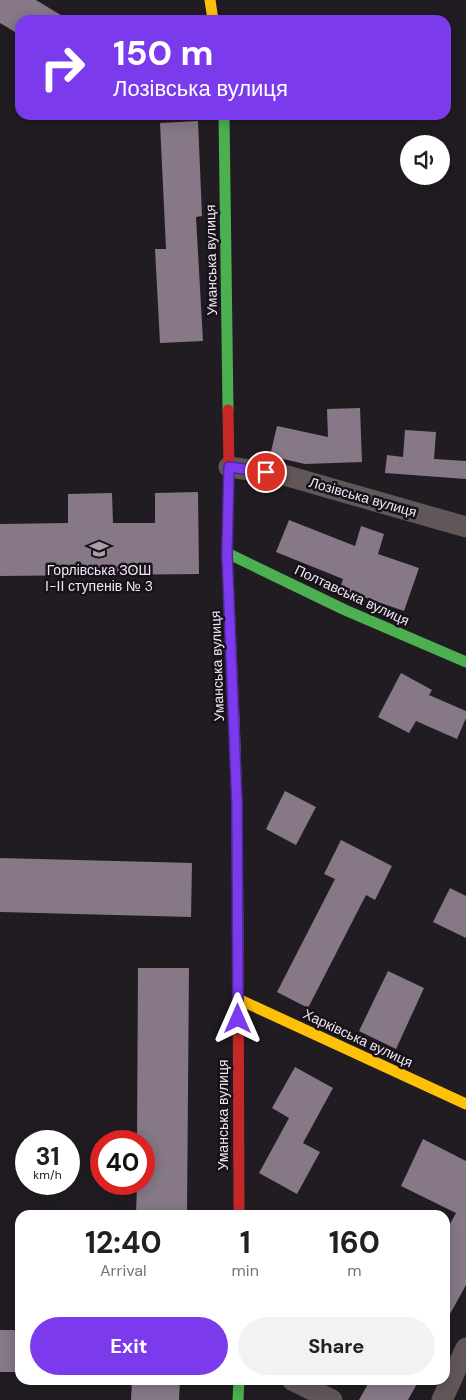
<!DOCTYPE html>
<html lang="en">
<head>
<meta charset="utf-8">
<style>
  :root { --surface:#fff; --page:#f2f2f2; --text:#202124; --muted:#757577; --accent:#7c3aed }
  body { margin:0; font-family:"DM Sans",sans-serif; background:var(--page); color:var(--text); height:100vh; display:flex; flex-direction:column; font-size:19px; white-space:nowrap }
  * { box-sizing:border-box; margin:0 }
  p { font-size:16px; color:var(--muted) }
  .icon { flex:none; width:28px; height:28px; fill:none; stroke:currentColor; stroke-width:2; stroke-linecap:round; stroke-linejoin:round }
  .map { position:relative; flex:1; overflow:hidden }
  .sheet { position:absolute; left:15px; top:1210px; width:435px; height:175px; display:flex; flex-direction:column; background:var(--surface); border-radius:15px; box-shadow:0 2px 12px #0003 }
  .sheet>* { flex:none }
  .guide { position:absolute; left:15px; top:15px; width:436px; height:105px; border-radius:15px; box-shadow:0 2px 12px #0003; background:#7c3aed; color:#fff; overflow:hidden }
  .tools { position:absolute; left:400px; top:135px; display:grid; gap:10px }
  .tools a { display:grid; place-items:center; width:50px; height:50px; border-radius:50%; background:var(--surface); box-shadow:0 2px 12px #0003; font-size:25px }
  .speed { position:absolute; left:15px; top:1130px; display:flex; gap:10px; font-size:25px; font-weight:700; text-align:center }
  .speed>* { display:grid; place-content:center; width:65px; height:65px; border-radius:50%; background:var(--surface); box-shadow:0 2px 12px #0003; line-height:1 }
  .speed small { font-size:12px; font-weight:400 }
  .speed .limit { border:8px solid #d22; background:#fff; color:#111 }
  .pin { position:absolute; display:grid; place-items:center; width:42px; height:42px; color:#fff; margin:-21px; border:2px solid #fff; border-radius:50%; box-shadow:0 1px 5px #0007 }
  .me { position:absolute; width:55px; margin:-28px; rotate:0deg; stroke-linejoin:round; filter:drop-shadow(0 0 4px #0008) }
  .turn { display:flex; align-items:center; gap:18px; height:105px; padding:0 15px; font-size:22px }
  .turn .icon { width:65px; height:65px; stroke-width:2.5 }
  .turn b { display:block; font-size:35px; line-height:42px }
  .eta { display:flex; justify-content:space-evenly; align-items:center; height:85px; text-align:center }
  .eta b { font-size:30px; font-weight:700; line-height:35px }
  .button { display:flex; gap:10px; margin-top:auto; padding:10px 15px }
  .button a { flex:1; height:58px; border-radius:30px; background:var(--accent); color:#fff; font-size:20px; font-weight:700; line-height:58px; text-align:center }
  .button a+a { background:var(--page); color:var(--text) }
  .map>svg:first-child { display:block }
  .building { fill:#867886 }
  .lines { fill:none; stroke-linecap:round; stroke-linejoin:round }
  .street { stroke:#615758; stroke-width:21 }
  .fast { stroke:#4caf50; stroke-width:11 }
  .slow { stroke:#ffc107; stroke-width:11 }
  .jam { stroke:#c62828; stroke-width:11 }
  .route-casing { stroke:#51269a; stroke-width:12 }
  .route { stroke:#7c3aed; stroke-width:9 }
  .labels { text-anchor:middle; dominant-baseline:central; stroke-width:5; stroke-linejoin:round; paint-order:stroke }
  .street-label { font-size:14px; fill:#ede8ef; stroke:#18111a }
  .poi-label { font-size:14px; fill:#ede8ef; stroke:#18111a }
</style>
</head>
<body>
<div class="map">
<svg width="466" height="1400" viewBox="0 0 466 1400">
  <rect width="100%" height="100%" fill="#201c22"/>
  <path class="building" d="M 0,0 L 36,0 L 69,20 L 20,20 L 20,35 L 0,23 Z
    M 198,121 L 202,216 L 196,217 L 203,341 L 160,343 L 155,249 L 166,249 L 160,123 Z
    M 360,408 L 362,462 L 305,464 L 270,456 L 277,426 L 328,437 L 327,409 Z
    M 405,430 L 436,432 L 434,459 L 466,461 L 466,479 L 385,473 L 387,455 L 403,457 Z
    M 198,492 L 199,574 L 0,576 L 0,524 L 68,523 L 68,494 L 112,493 L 113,523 L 155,523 L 155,493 Z
    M 289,520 L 355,546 L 361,526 L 384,534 L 378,554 L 419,568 L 404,611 L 340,589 L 343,579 L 276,552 Z
    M 401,673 L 432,690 L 429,695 L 466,711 L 466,718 L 457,739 L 416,721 L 409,733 L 378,717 Z
    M 285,791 L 316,807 L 296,845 L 266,829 Z
    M 341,840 L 392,866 L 375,900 L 366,895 L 308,1008 L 277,992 L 335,879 L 324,874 Z
    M 0,858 L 192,863 L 191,917 L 0,912 Z
    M 450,888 L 466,896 L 466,938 L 433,922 Z
    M 138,968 L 189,968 L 187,1215 L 136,1215 L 137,1184 L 144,1184 L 144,1141 L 137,1141 Z
    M 388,971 L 424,988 L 396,1049 L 359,1031 Z
    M 295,1067 L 333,1088 L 303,1143 L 320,1152 L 297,1194 L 259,1173 L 289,1118 L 272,1108 Z
    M 423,1139 L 466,1161 L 466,1285 L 445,1323 L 445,1233 L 456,1213 L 401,1186 Z
    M 0,1330 L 20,1330 L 20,1372 L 0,1372 Z
    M 132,1380 L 180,1380 L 179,1400 L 131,1400 Z
    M 370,1380 L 419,1380 L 408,1400 L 359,1400 Z"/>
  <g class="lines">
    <path class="street" d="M 229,467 L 284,475 L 466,527
      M 292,1380 L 332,1400
      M 442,1400 L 466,1348"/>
    <path class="fast" d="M 224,115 L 228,410
      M 227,553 L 345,610 L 466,662
      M 234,717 L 237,806 L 238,945
      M 238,1400 L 239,1380"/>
    <path class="slow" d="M 210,0 L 213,20
      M 238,999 L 466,1104"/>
    <path class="jam" d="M 228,410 L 229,467 L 227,553 L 234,717
      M 238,945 L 239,1215"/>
  </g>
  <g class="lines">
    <g class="route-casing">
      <path id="route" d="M 238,1019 L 237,806 L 227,553 L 229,467 L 266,472"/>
    </g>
    <use href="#route" class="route"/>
  </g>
  <defs>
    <g id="school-bare" transform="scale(1.5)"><path d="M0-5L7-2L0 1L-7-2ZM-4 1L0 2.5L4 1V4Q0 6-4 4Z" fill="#a5a1a7" stroke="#18111a" stroke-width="2.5" paint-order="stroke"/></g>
  </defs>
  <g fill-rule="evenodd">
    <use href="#school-bare" x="99" y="549"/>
  </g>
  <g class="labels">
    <g class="street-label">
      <text transform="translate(211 260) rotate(-91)">Уманська вулиця</text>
      <text transform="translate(363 497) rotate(16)">Лозівська вулиця</text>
      <text transform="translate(352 595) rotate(25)">Полтавська вулиця</text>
      <text transform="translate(217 666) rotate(-92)">Уманська вулиця</text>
      <text transform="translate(358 1038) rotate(25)">Харківська вулиця</text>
      <text transform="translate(223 1115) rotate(-90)">Уманська вулиця</text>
    </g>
    <g class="poi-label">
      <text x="99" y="570">Горлівська ЗОШ<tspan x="99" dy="16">І-ІІ ступенів № 3</tspan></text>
    </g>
  </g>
</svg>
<div class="tools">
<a><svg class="icon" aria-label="sound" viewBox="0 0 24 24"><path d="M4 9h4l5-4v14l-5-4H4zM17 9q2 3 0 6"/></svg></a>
</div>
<div class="speed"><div>31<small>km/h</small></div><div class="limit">40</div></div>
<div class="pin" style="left:266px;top:472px;background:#d93025"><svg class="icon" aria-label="arrive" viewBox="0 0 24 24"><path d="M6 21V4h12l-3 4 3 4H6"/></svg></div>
<svg class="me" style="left:238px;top:1019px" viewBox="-20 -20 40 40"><path d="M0-17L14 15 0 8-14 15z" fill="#7c3aed" stroke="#fff" stroke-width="4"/></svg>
<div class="guide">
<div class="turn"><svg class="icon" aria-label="right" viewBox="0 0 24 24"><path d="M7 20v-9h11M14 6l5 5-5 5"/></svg><div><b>150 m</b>Лозівська вулиця</div></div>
</div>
<section class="sheet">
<div class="eta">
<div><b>12:40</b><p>Arrival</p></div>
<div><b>1</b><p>min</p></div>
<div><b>160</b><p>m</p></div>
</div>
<div class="button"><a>Exit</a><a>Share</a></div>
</section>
</div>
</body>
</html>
